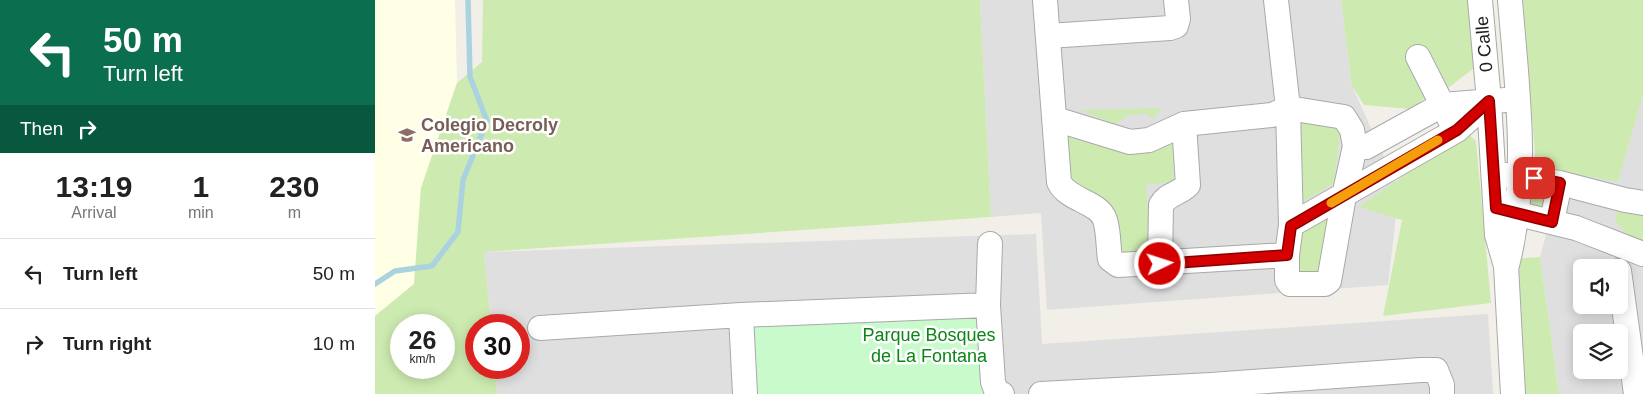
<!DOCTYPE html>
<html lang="en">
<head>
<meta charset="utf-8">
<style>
  :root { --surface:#fff; --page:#f6f6f6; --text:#222; --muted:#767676; --line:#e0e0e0 }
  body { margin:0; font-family:Helvetica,sans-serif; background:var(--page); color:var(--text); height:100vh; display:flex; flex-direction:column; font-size:19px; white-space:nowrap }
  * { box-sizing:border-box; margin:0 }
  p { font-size:16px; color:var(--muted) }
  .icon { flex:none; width:28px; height:28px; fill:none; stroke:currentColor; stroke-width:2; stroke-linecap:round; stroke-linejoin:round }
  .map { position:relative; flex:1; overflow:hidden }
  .details { display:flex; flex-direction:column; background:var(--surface); width:375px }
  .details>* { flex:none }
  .hud { background:#0b6e4f; color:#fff; overflow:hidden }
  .controls { position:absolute; left:1198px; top:259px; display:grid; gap:10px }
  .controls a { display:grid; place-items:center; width:55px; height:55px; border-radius:8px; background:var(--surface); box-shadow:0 2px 12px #0003; font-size:25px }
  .speed { position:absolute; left:15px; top:314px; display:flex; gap:10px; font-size:25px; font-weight:700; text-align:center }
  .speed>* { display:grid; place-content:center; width:65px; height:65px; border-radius:50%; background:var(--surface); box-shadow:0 2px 12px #0003; line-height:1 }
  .speed small { font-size:12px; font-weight:400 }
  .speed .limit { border:8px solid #d22; background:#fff; color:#111 }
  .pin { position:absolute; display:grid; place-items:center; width:42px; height:42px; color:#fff; margin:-21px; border-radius:10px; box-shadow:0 2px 8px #0006 }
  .me { position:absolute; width:55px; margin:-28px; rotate:86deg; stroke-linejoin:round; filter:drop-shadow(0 0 4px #0008) }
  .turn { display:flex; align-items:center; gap:18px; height:105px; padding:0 20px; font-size:22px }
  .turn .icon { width:65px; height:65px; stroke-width:2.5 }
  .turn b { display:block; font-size:35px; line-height:42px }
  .then { display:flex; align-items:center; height:48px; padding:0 20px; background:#0003; gap:10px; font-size:19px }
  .eta { display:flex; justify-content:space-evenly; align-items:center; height:85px; text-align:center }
  .eta b { font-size:30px; font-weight:600; line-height:35px }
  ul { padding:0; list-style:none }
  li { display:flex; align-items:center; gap:15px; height:70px; padding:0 20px; border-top:1px solid var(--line) }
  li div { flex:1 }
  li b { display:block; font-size:19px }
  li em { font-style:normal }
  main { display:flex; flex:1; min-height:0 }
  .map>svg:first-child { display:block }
  .residential { fill:#e0dfdf; fill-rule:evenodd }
  .education { fill:#ffffe5 }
  .grass { fill:#cdebb0; fill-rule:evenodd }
  .park { fill:#c8facc }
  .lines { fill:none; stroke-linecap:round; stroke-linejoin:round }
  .stream { stroke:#aad3df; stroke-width:5.5 }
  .minor-casing { stroke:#a9a9a9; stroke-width:26 }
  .minor { stroke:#fff; stroke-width:24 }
  .route-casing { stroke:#8a0000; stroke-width:12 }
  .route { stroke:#d40000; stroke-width:9 }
  .slow { stroke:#f59e0b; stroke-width:9 }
  .labels { text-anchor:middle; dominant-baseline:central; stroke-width:5; stroke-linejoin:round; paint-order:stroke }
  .street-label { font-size:18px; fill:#222; stroke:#fff }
  .education-label { font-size:18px; font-weight:bold; fill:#785e54; stroke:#fff; text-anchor:start }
  .park-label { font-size:18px; fill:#0c8416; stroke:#fff }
</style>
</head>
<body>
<main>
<section class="details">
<div class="hud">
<div class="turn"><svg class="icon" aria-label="left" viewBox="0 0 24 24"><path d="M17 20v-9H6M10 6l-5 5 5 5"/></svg><div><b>50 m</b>Turn left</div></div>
<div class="then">Then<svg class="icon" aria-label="right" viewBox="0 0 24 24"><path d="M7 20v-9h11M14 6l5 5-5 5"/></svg></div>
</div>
<div class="eta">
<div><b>13:19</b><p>Arrival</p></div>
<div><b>1</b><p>min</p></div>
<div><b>230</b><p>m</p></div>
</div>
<ul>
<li><svg class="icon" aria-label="left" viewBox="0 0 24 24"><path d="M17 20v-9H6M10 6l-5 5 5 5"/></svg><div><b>Turn left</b></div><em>50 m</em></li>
<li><svg class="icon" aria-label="right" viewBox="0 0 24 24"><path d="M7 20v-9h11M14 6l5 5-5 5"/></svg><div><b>Turn right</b></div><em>10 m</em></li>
</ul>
</section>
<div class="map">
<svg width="1268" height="394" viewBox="0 0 1268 394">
  <rect width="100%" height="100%" fill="#f2efe9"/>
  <path class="residential" d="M 605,0 L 966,0 L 977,86 L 1024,190 L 1013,285 L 672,310 L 666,213 L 616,217 Z
    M 1268,95 L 1268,394 L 1184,394 L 1165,257 L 1188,171 L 1243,181 ZM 1206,268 L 1244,268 L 1244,305 L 1206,305 ZM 1206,332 L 1244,332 L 1244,370 L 1206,370 Z
    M 661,234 L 667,344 L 1113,314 L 1118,394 L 122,394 L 120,368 L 144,368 L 144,325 L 116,325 L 109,252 Z"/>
  <path class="education" d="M 0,0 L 80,0 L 82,83 L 46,188 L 39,284 L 0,316 Z"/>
  <path class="grass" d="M 108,0 L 605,0 L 616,217 L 109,252 L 116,325 L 101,325 L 101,368 L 120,368 L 122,394 L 0,394 L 0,316 L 39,284 L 46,188 L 82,83 L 107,62 ZM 26,325 L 69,325 L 69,368 L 26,368 Z
    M 966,0 L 1093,0 L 1099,68 L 1073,88 L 1053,48 L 1032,50 L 1050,98 L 1035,109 L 989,105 L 977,86 Z
    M 1148,0 L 1268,0 L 1268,95 L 1243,182 L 1161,167 Z
    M 787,108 L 778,119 L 773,114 L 754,115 L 740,124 L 704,110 Z
    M 953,119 L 965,133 L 959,183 L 921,206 L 918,120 Z
    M 681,125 L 797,133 L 799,182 L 771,185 L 777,256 L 738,258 L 734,210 L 686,173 Z
    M 1093,134 L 1101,141 L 1116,303 L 1008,316 L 1027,220 L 984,207 L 1082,138 Z
    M 1152,188 L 1173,193 L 1169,208 L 1148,202 Z
    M 1243,208 L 1268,214 L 1268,246 L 1261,244 L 1240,221 Z
    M 955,209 L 942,277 L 922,277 L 923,229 Z
    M 1165,257 L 1184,394 L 1146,394 L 1136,259 Z"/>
  <path class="park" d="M 599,293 L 606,387 L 626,386 L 626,394 L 383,394 L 378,313 Z"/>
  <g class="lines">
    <path class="stream" d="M 0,284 L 20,271 L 57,266 L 83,232 L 88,180 L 112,121 L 95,77 L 93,0"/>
    <g class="minor-casing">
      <path id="minor" d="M 670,0 L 684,182 C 693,201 724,201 730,220 C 734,232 733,247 735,259 L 743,265 L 912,255
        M 901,0 L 913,108 L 916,225 L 912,255 L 912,280 L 915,284 L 950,284 L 954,281 L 969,196 L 980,146
        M 1105,0 L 1114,101 L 1122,235 L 1131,266 L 1138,394
        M 673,36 L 795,28 L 801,26 L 803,19 L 801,0
        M 1043,57 L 1074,118
        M 680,119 L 755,142 L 774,140 L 809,124 L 897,115 L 913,108 L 969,117 L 977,130 L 980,146 L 991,147 L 1067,105 L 1143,99
        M 1130,175 L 1185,183 L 1250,200 L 1268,203
        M 1127,210 L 1201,228 L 1268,254
        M 1177,221 L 1185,183
        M 916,225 L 1082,130 L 1114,101
        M 615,244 L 613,305 L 618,382 L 622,393 L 627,394
        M 785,264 L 786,205 C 792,194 804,194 813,185 L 809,124
        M 1132,265 C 1155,176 1142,89 1135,0
        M 1244,271 L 1261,394
        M 366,315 L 370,394
        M 165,328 L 366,315 L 613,305
        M 666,394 L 836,385 L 1046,370 L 1061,370 L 1067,385 L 1067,394"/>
    </g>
    <use href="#minor" class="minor"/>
  </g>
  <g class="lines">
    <g class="route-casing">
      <path id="route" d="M 785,264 L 912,255 L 916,226 L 1082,130 L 1114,101 L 1121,208 L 1177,222 L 1185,183 L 1159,178"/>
    </g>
    <use href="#route" class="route"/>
    <path class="slow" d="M 956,203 L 1063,140"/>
  </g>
  <defs>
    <g id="school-bare" transform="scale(1.35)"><path d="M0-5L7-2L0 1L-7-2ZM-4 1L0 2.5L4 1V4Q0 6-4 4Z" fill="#8d6e63" stroke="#fff" stroke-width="2.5" paint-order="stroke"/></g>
  </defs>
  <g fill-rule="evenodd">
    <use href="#school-bare" x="32" y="135"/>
  </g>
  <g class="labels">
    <g class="street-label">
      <text transform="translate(1109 44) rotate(-95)">0 Calle</text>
    </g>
    <g class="education-label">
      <text x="46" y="125">Colegio Decroly<tspan x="46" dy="21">Americano</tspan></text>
    </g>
    <g class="park-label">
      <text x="554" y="335">Parque Bosques<tspan x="554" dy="21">de La Fontana</tspan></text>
    </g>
  </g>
</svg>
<div class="controls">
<a><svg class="icon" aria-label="sound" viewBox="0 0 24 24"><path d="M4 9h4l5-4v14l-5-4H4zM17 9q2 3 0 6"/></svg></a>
<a><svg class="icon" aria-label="layers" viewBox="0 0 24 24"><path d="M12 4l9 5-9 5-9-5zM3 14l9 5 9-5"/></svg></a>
</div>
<div class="speed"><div>26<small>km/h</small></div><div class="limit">30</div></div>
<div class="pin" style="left:1159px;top:178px;background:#d93025"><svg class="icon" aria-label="arrive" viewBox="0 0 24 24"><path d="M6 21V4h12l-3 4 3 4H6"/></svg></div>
<svg class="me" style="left:785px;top:264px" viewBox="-20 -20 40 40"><circle r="17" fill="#d40000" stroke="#fff" stroke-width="3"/><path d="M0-11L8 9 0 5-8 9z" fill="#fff"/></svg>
</div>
</main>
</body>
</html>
